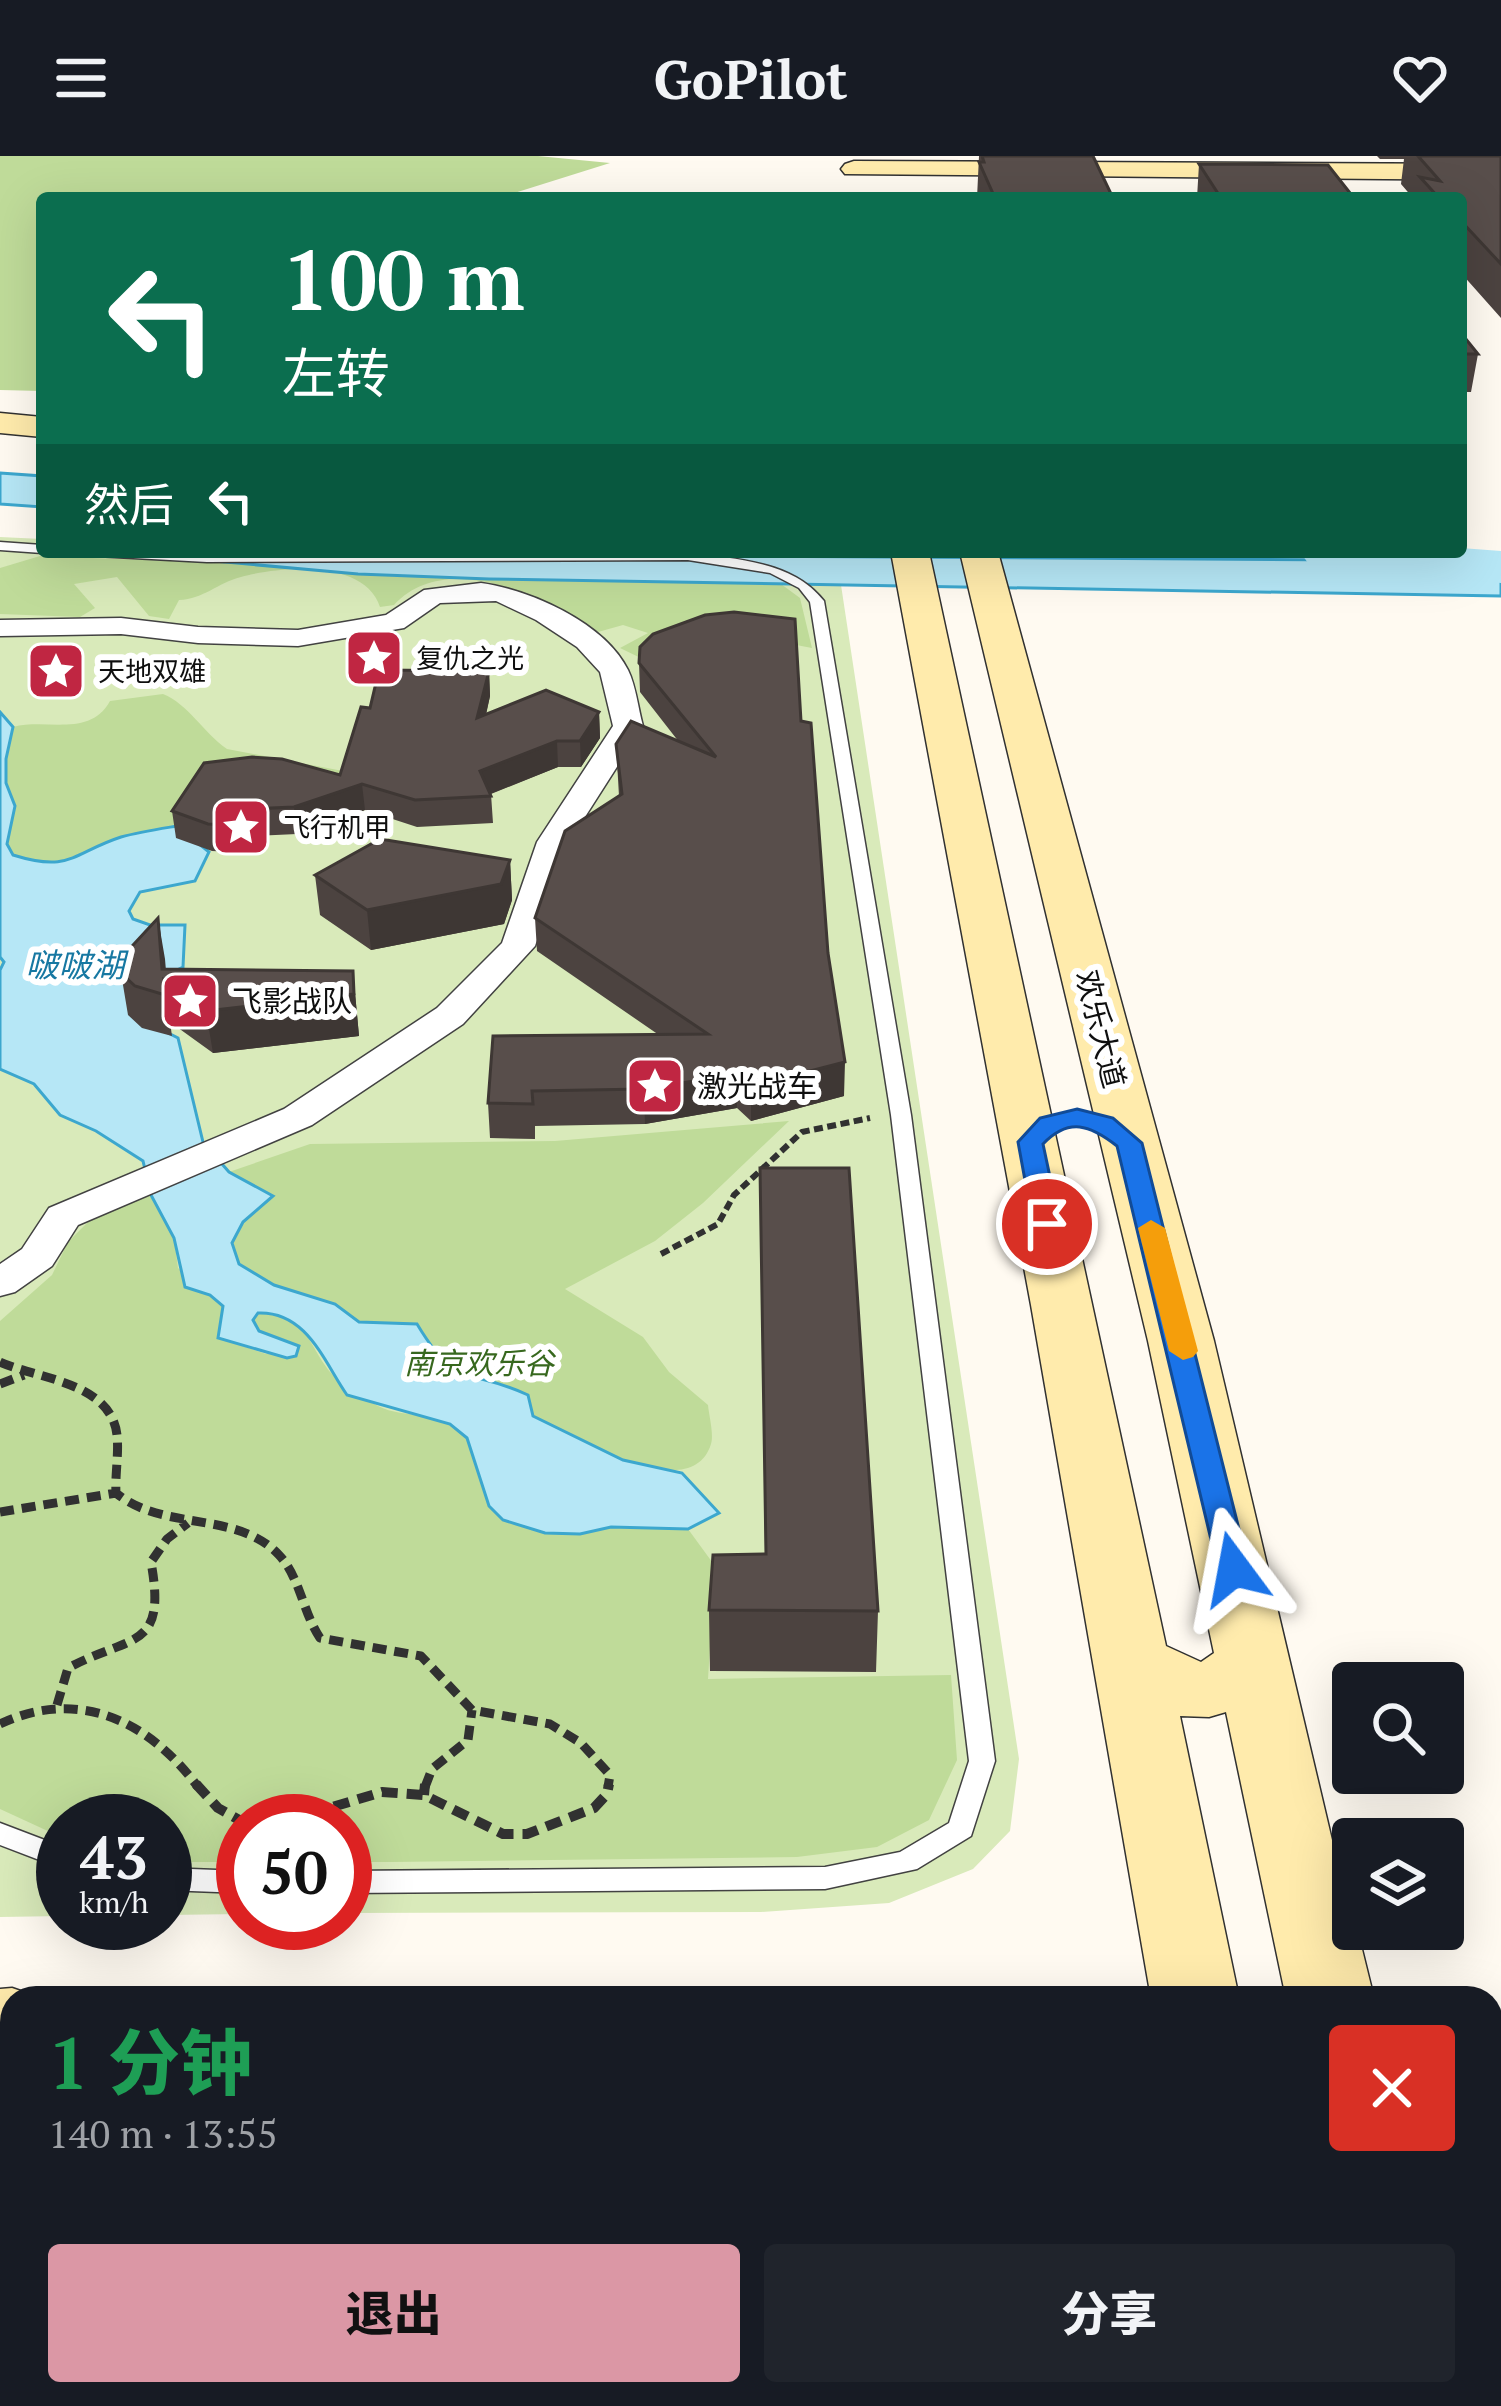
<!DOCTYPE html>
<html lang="zh">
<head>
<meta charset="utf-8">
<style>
  :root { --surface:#171b24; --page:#20242c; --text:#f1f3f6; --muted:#9ea1a6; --accent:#db97a5 }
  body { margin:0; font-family:"PT Serif","Noto Sans SC",serif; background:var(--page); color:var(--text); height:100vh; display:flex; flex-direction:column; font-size:45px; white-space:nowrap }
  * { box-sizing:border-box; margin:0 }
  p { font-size:39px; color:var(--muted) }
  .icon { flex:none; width:66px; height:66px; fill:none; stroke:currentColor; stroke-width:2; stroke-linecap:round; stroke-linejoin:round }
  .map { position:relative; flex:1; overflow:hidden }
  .details { position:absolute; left:0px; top:1830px; width:1503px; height:420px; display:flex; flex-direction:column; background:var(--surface); border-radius:36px 36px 0 0; box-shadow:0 12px 48px #0002 }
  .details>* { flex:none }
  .banner { position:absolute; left:36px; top:36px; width:1431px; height:366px; border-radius:12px; box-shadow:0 12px 48px #0002; background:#0b6e4f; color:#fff; overflow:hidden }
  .controls { position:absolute; left:1332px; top:1506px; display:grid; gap:24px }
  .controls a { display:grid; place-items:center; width:132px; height:132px; border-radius:12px; background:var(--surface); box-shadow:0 12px 48px #0002; font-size:60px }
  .speed { position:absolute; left:36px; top:1638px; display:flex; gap:24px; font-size:60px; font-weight:700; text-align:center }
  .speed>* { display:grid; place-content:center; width:156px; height:156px; border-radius:50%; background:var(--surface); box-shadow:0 12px 48px #0002; line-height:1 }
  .speed small { font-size:30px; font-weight:400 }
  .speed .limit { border:18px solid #d22; background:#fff; color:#111 }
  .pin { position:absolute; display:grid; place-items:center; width:102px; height:102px; color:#fff; margin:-51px; border:6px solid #fff; border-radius:50%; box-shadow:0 3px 12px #0007 }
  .me { position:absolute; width:132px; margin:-66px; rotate:347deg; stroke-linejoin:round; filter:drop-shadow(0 0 9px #0008) }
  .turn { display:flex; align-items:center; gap:42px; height:252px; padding:0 48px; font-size:54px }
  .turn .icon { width:156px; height:156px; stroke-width:2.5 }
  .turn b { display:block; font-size:84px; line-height:102px }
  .then { display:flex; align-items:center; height:114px; padding:0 48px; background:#0003; gap:24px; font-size:45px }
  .round { display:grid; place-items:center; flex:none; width:126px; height:126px; border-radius:12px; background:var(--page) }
  .summary { display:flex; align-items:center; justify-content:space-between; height:204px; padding:0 48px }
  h1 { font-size:72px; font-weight:800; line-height:90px; color:#1e9e55 }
  .button { display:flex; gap:24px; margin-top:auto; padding:24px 48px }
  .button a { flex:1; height:138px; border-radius:12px; background:var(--accent); color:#111; font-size:48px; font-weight:800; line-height:138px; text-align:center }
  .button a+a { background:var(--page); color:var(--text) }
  header { display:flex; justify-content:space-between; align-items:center; height:156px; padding:0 48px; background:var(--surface); font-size:54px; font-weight:800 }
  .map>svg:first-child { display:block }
  .green { fill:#d9eaba }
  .forest { fill:#bfdb99 }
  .water { fill:#b6e7f6; stroke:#3ca7ce; stroke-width:3 }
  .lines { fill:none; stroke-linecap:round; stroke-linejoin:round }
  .river { fill:#b6e7f6; fill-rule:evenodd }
  .lane-casing { stroke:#424242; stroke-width:3 }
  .street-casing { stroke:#424242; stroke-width:3 }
  .secondary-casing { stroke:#313131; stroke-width:3 }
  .path-far2 { stroke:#313131; stroke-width:6; stroke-dasharray:9 4.5; stroke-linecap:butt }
  .path-far1 { stroke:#313131; stroke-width:9; stroke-dasharray:14 8; stroke-linecap:butt }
  .path { stroke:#313131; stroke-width:10; stroke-dasharray:16 9; stroke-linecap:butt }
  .lane { fill:#fff; fill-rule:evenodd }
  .street { fill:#fff; fill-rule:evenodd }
  .secondary { fill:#ffebac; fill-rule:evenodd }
  .wall { fill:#4c4340 }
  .shaded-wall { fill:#3e3734 }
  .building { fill:#584e4b; stroke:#3e3734; stroke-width:3 }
  .route { fill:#1a73e8; stroke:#114b97; stroke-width:3 }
  .slow { fill:#f59e0b }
  .labels { text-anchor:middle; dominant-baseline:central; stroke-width:12; stroke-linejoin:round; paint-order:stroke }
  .far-poi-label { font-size:27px; fill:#0f0f0f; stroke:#fff; text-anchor:start }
  .poi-label { font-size:30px; fill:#0f0f0f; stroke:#fff; text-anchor:start }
  .street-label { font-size:30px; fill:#0f0f0f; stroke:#fff }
  .park-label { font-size:30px; font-style:italic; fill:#37681e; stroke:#fff }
  .water-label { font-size:33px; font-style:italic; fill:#1778a2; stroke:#fff }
</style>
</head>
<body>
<header><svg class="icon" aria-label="menu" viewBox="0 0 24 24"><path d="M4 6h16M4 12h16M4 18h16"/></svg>GoPilot<svg class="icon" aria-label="heart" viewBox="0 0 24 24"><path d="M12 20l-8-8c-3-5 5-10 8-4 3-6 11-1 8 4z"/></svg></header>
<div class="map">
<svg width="1501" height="2250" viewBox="0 0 1501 2250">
  <rect width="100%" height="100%" fill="#fffaf1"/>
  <path class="green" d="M 0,381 L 42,383 L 42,396 L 836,396 L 1019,1603 L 1010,1675 L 973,1713 L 889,1747 L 761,1756 L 345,1757 L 345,1665 L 243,1665 L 243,1758 L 165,1759 L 165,1665 L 63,1665 L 63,1760 L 0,1761 Z"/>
  <path class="forest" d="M 0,0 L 538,0 L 610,7 L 498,42 L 42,42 L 42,235 L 0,234 Z
    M 40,400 L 781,428 L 800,442 L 812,492 L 770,484 L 651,507 L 620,492 L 648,477 L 623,469 L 598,476 C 546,442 447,392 394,449 L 380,451 C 365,403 280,410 241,421 C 217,427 204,443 179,444 L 169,463 L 149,460 L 117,421 L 74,428 L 95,452 L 80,461 L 0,458 L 0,412 Z
    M 163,538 C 188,548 203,576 227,593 L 401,626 L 141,676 C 89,690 71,717 13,699 L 7,688 L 6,602 L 13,571 C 46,562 90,582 110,545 Z
    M 789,965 L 703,1047 L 655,1085 L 565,1133 L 643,1181 L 669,1216 L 708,1249 C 709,1260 714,1278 711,1288 C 691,1353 569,1279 533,1260 L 528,1239 C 466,1210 458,1236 416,1168 L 359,1166 L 335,1148 L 274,1129 L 239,1108 L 231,1088 L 243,1066 L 229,1016 L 310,988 L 555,985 Z
    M 151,1038 L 174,1082 L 178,1112 L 223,1150 L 219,1182 L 266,1198 L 289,1185 L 259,1175 L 252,1164 L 258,1157 C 308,1156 308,1191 332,1218 C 342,1229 364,1243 378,1250 C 405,1264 442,1252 464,1279 C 478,1296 482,1329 489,1349 L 580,1378 L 611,1371 L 688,1373 L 715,1410 L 708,1523 L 951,1519 L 957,1604 L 929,1664 L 877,1691 L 797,1701 L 392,1706 L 345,1706 L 345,1665 L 243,1665 L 243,1706 L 165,1706 L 165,1665 L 63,1665 L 63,1682 L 0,1653 L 0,1165 L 52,1119 L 68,1086 L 92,1062 Z"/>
  <path class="water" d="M 0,317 L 42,320 L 42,351 L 0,348 Z
    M 114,396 L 1501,405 L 1501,440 L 489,423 L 358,418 Z
    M 0,556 L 13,571 L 6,603 L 6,627 L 15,650 L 7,688 L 13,699 C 71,717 72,697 121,681 C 139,676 159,673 177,670 L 209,696 L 195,725 L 140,736 L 129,755 L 133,763 L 150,769 L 185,769 L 183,811 L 143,831 L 141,863 L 178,882 L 203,986 L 229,1016 L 273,1040 L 243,1066 L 232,1087 L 239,1108 L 274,1129 L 335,1148 L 359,1166 L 417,1168 C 458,1236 466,1210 528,1239 L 533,1260 L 623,1304 L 682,1317 L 719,1357 L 688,1373 L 611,1371 L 580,1378 L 545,1377 L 503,1364 L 489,1350 L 467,1282 L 450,1268 L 347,1239 C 324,1206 307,1155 258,1157 L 253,1164 L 259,1175 L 299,1190 L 296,1200 L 287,1202 L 218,1182 L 223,1150 L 210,1139 L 185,1131 L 174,1082 L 151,1039 L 143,1005 L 96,975 L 60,959 L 34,928 L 0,913 L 0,814 L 4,806 L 0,801 Z"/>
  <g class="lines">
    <path class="river" d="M 1461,392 L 1501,395 L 1501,427 L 1326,411 L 1308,407 L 1300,396 L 1461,396 Z"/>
    <g class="lane-casing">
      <path id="lane" d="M 0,386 L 42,389 L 42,396 L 45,396 L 42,397 L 0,394 Z
        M 90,396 L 688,396 C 736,404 792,404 824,445 L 911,959 L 995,1605 L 971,1680 L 917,1713 L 825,1733 L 345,1737 L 345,1715 L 825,1711 L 900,1696 L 949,1667 L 969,1605 L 891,959 L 810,446 L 799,432 L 770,417 L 688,404 L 207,406 L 96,400 Z
        M 0,1667 L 63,1691 L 63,1713 L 0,1689 Z
        M 165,1712 L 243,1715 L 243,1737 L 165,1734 Z"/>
    </g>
    <g class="street-casing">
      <path id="street" d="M 481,427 C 530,434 604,466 628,514 C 636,530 638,552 643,570 L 569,686 L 535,790 L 463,868 L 312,969 L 78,1069 L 52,1110 L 15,1136 L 0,1140 L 0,1108 L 22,1093 L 49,1052 L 284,953 L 437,852 L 502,787 L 537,686 L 613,570 L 600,516 L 577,491 L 536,464 L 496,445 L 440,447 L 404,472 L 298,490 L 198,487 L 121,478 L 0,480 L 0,464 L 121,462 L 198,471 L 298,474 L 386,459 L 424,434 Z"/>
    </g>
    <g class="secondary-casing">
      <path id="secondary" d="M 854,5 L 1501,8 L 1501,24 L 845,18 L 841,13 L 845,8 Z
        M 0,257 L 42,261 L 42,281 L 0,277 Z
        M 891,396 L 929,396 L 1166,1490 L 1201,1506 L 1214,1497 L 1148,1185 L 960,396 L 998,396 L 1214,1185 L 1353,1773 L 1357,1773 L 1374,1842 L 1286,1842 L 1226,1556 L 1209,1561 L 1180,1560 L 1239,1842 L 1151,1842 L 1031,1149 Z
        M 12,1832 L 41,1842 L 12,1842 L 12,1906 L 0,1907 L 0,1833 Z
        M 0,1952 L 12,1952 L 12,2034 L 0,2034 Z"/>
    </g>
    <path class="path-far2" d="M 661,1098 L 718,1068 L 734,1039 L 802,976 L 870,962"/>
    <path class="path-far1" d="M 0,1206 C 38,1223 111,1226 117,1279 C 119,1298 115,1318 116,1337 C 163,1376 237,1354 279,1399 C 300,1421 303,1457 320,1482 L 421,1500 L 472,1554 L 550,1568 L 581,1587 L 610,1619 L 608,1631
      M 0,1228 L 24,1219
      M 0,1356 L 116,1337
      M 57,1549 L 68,1512 C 132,1478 167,1495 151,1406 L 167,1383 L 188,1367
      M 0,1568 C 79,1531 149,1565 198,1631
      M 425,1631 L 432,1613 L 468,1584 L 472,1554"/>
    <path class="path" d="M 196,1628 L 218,1652 L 243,1666
      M 424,1639 L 425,1628
      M 286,1665 L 382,1636 L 424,1639 L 503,1678 L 527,1678 L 594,1652 L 607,1638 L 609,1628"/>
    <use href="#lane" class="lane"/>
    <use href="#street" class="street"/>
    <use href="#secondary" class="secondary"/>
  </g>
  <path class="wall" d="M 979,0 L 1093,0 L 1113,42 L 977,42 Z
    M 1377,0 L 1501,0 L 1501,162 L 1461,117 L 1461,42 L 1413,42 L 1401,28 L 1404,3 L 1380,3 Z
    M 1199,8 L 1354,42 L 1197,42 Z
    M 1461,177 L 1478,198 L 1471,236 L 1461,236 Z
    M 639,507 L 801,565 L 844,940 L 751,965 L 737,952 L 645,968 L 535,970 L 535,983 L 490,982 L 488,947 L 659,879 L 537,795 L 535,762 L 619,640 L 616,588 L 679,586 L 640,536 Z
    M 489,515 L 490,540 L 486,559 L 599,556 L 600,582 L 581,611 L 558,611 L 491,638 L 493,667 L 417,671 L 365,654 L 297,678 L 234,681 L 233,696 L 212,695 L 176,682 L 172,655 L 340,619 L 370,552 Z
    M 510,704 L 512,744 L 504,768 L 371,794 L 320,759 L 315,719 Z
    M 165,813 L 353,815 L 359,880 L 213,897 L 170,866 L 172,880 L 142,872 L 128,859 L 121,817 Z
    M 760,1012 L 878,1455 L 876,1516 L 710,1515 L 709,1454 L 765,1398 Z"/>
  <path class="shaded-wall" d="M 489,515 L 490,540 L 479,588 L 477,562 Z
    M 599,556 L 600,582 L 581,611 L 580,585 Z
    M 557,585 L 558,611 L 482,641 L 480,615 Z
    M 362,628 L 365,654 L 297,678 L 294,651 Z
    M 230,654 L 234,681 L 233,696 L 229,669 Z
    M 510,704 L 512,744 L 504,768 L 371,794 L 367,754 Z
    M 158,762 L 165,803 L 167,827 L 164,825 Z
    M 353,815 L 359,880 L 213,897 L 206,855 Z
    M 845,906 L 844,940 L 751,965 L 751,930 Z
    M 737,918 L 737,952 L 645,968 L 644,933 Z"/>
  <path class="building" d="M 982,0 L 1093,0 L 1113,42 L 995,42 L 979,6 L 984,6 Z
    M 1418,0 L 1501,0 L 1501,108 L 1461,65 L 1461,42 L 1439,42 L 1420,21 L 1440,25 Z
    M 1199,8 L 1328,9 L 1354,42 L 1221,42 Z
    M 1461,177 L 1478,198 L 1461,198 Z
    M 734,456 L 795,463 L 801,565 L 811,567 L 828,797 L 845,906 L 751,930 L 737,918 L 644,933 L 532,935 L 533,948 L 488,947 L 493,880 L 708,878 L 535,762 L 565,675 L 622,638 L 616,588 L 631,565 L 716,601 L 639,507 L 640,491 L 653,478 L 705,459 Z
    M 379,514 L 489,515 L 477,562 L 546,534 L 599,556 L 580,585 L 557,585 L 480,615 L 491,640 L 415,644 L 362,628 L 294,651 L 230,654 L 229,669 L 208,668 L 172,655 L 204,607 L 252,601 L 282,603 L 340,619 L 361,551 L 370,552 Z
    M 380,683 L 510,704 L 501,728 L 367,754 L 315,719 Z
    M 158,762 L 162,813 L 353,815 L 354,838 L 206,855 L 164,824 L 165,839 L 135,830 L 121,817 L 121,802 Z
    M 760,1012 L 849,1012 L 878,1455 L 709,1454 L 713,1399 L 766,1398 Z"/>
  <path class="route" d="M 1077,953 L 1113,962 L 1142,987 L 1249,1413 L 1245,1421 L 1222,1421 L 1218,1413 L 1117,990 C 1090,969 1069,961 1043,988 L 1060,1068 L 1047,1076 L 1033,1068 L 1018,986 L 1040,962 Z"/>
  <path class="slow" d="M 1151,1064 L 1165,1072 L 1198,1195 L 1193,1201 L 1183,1204 L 1169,1195 L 1138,1072 Z"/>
  <defs>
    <g id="sight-square" transform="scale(3)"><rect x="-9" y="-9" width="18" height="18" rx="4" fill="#c02642" stroke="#fff"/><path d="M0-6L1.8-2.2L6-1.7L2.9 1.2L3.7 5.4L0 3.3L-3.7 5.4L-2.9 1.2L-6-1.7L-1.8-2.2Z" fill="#fff"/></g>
  </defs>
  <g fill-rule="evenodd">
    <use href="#sight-square" x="374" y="502"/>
    <use href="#sight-square" x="56" y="515"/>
    <use href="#sight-square" x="241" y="671"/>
    <use href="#sight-square" x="190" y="845"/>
    <use href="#sight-square" x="655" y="930"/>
  </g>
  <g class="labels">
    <g class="far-poi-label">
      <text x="416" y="502">复仇之光</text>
      <text x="98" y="515">天地双雄</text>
      <text x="283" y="671">飞行机甲</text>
    </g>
    <g class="poi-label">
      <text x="232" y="845">飞影战队</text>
      <text x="697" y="930">激光战车</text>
    </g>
    <g class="street-label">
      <text transform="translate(1101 873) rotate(76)">欢乐大道</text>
    </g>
    <g class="park-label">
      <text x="479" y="1207">南京欢乐谷</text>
    </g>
    <g class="water-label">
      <text x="75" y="808">啵啵湖</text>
    </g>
  </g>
</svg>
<div class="controls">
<a><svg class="icon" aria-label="search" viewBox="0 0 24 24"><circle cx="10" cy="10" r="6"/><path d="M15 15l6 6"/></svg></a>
<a><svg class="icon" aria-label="layers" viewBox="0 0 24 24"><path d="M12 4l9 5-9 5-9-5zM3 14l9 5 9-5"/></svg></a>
</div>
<div class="speed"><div>43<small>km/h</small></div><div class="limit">50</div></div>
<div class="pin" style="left:1047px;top:1068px;background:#d93025"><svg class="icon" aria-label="arrive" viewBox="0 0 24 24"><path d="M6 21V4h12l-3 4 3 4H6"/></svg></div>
<svg class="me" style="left:1234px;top:1413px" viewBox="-20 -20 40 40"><path d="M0-17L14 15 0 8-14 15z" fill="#1a73e8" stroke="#fff" stroke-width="4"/></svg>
<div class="banner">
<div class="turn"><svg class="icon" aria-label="left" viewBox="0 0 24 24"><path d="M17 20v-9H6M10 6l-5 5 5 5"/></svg><div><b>100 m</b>左转</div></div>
<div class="then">然后<svg class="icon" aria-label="left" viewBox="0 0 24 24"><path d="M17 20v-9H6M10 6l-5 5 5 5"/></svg></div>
</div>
<section class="details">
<div class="summary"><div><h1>1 分钟</h1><p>140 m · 13:55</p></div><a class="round" style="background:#d93025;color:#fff"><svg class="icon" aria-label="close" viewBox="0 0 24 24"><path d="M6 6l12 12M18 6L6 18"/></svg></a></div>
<div class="button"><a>退出</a><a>分享</a></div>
</section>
</div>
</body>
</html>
